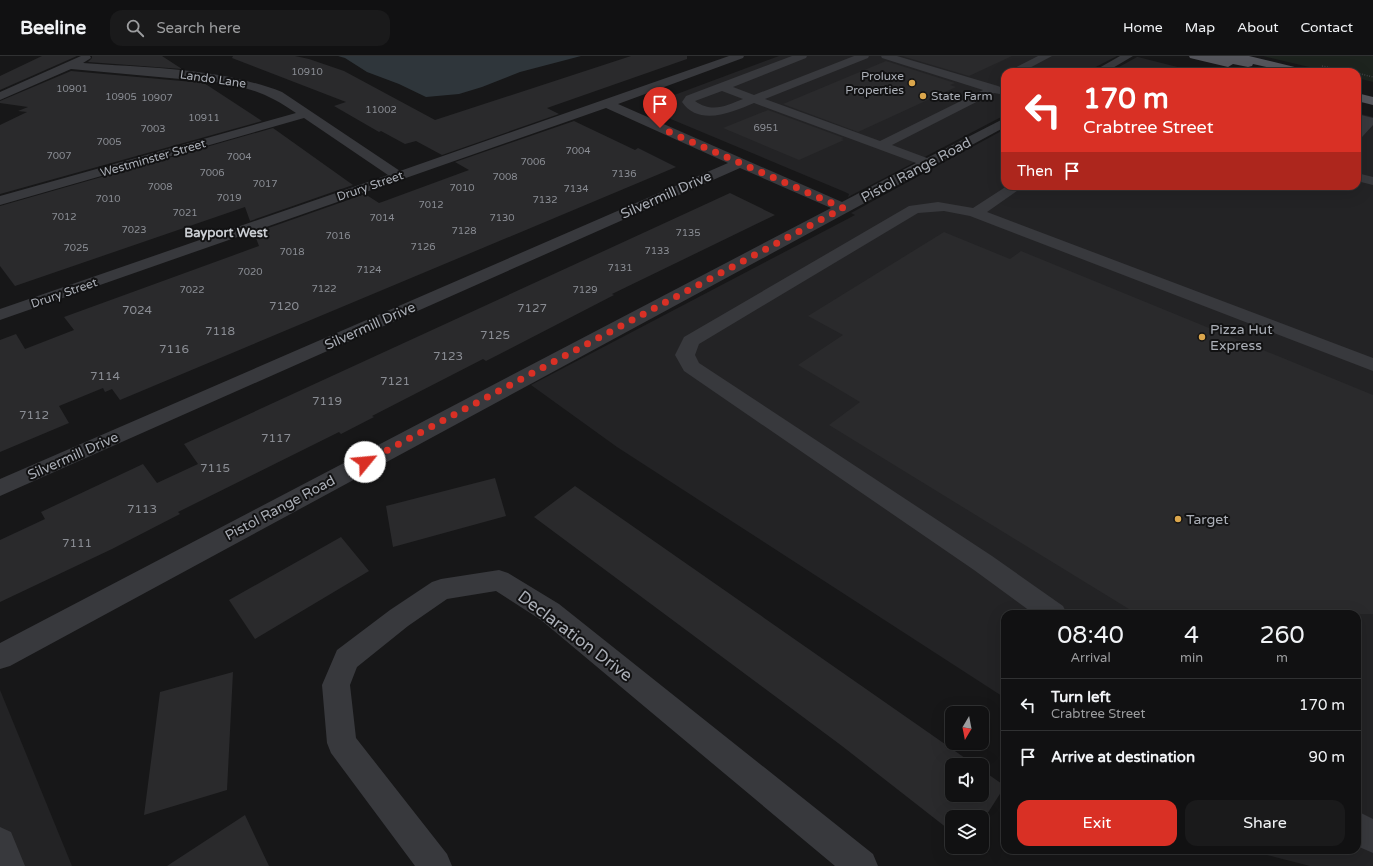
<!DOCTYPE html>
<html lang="en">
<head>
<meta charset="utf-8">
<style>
  :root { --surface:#111112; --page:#1a1a1b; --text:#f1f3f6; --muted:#9c9d9f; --line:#303132; --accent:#d93025 }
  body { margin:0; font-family:"Varela Round",sans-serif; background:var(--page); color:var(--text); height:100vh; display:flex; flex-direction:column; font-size:15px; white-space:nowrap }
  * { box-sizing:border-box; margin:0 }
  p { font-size:13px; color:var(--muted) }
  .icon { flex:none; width:22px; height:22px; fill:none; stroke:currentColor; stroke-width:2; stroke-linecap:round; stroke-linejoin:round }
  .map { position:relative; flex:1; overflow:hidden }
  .details { position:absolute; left:1001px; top:554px; width:360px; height:244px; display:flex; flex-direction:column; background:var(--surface); border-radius:12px; box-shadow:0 4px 16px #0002,0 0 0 1px var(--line) }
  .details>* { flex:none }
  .guide { position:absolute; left:1001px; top:12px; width:360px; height:122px; border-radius:12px; box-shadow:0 4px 16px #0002,0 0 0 1px var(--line); background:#d93025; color:#fff; overflow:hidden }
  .needle { width:26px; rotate:190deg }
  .tools { position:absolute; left:945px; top:650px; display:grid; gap:8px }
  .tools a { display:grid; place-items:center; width:44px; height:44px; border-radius:8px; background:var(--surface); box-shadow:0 4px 16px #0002,0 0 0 1px var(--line); font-size:20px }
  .pin { position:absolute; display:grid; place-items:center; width:34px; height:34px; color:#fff; margin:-41px -17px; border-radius:50% 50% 50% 0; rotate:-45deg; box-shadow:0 0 4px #0007 }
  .pin .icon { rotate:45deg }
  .me { position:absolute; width:44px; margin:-22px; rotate:62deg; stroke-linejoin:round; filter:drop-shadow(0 0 3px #0008) }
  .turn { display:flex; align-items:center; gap:14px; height:84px; padding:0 16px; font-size:18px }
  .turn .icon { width:52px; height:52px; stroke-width:2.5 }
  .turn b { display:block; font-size:28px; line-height:34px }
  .then { display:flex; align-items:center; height:38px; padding:0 16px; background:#0003; gap:8px; font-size:15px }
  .eta { display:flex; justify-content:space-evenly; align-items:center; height:68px; text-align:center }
  .eta b { font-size:24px; font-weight:600; line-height:28px }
  .primary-button { display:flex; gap:8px; margin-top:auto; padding:8px 16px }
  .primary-button a { flex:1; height:46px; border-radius:12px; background:var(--accent); color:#fff; font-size:16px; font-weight:600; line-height:46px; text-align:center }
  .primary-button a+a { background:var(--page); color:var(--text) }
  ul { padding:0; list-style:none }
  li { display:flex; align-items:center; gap:12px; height:52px; padding:0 16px; border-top:1px solid var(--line) }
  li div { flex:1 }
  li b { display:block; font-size:15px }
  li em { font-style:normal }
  header { display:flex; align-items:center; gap:24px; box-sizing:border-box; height:56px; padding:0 20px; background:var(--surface); border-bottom:1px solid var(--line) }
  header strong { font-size:19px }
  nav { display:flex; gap:22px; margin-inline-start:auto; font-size:14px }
  .search { width:280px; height:36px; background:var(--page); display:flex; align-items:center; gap:10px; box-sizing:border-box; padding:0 14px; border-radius:12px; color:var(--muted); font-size:15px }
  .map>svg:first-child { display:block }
  .built { fill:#232325 }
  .green { fill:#1d231e }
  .water { fill:#2f363b }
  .building { fill:#2a2a2c }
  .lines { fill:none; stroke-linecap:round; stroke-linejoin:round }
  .path { stroke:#3f4044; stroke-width:1.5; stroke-dasharray:1 1.5; stroke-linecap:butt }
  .minor { fill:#38393d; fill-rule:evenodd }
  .major { fill:#55565c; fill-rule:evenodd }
  .route { stroke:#d93025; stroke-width:7; stroke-dasharray:0 12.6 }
  .poi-dot { fill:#dba64c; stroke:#121213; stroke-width:1.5 }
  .labels { text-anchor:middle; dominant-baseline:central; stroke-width:4; stroke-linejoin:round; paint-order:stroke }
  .far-number-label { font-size:10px; fill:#8a8d94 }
  .far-poi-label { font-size:12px; fill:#abafb7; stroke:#121213; text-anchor:end }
  .far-street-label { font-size:12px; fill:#abafb7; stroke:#121213 }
  .number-label { font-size:12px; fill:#8a8d94 }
  .far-neighbourhood-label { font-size:13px; font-weight:bold; fill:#cbced3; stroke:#121213 }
  .street-label { font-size:14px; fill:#abafb7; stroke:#121213 }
  .poi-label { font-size:14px; fill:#abafb7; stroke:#121213; text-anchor:start }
  .near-street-label { font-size:17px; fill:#abafb7; stroke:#121213 }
</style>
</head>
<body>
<header>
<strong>Beeline</strong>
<div class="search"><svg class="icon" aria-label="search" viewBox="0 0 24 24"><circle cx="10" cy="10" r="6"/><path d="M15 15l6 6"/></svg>Search here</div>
<nav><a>Home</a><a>Map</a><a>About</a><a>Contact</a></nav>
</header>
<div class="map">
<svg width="1373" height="810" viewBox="0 0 1373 810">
  <rect width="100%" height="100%" fill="#171718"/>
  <path class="built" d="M 779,0 L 1117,0 L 1086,16 L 1005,16 L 1005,59 L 848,141 L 849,138 L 845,136 L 642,51 Z
    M 1137,1 L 1138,1 L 1197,16 L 1110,16 Z
    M 1357,57 L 1373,61 L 1373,810 L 1310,810 L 1247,794 L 1357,794 L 1357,558 L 1005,558 L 1005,642 L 617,391 L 531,329 L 855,159 L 851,157 L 1005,73 L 1005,130 L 1357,130 Z
    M 0,634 L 72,810 L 0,810 Z"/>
  <path class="green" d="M 1263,0 L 1373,0 L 1373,26 L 1357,22 L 1357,16 L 1330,16 Z"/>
  <path class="water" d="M 338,0 L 581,0 L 520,16 L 482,31 L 459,38 L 426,41 L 399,28 L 367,16 L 345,2 Z"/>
  <path class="building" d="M 42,0 L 77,0 L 0,34 L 0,20 Z
    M 92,0 L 162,0 L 182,13 L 88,6 L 92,2 Z
    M 233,0 L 295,0 L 309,3 L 344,15 L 435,64 L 631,0 L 687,0 L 687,3 L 547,52 L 559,58 L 442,99 L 416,85 L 405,88 L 381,75 L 379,76 L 334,50 L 346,46 L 232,2 Z
    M 902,0 L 1012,0 L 969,20 Z
    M 886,5 L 955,27 L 950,29 L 956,31 L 858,76 L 783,48 Z
    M 71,15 L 204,27 L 262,65 L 0,138 L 0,69 L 27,56 L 18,55 L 28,51 L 0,47 L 0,45 Z
    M 768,54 L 844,82 L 841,83 L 844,84 L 799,104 L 723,72 Z
    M 574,65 L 635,94 L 638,92 L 676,111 L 120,344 L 112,333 L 105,336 L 103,332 L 59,350 L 69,367 L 0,396 L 0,284 L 16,278 L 25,293 L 74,274 L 64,261 L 259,190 L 254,177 L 365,138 L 379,147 L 382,146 L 469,114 L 455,106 Z
    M 273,72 L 353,129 L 250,165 L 245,151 L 15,230 L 0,210 L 0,150 Z
    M 730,137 L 775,159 L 612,238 L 614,239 L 486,305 L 483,303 L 372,360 L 374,361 L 341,378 L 339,376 L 178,456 L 180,458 L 112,493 L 0,546 L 0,484 L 45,463 L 41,456 L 143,408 L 157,427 L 198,408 L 184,388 Z
    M 944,176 L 1010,203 L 1021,195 L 1373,339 L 1373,558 L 1137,558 L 829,369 L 860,346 L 798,309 L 843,279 L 808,260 Z
    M 495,422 L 506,460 L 393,491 L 386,450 Z
    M 575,430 L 975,709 L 952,709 L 952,739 L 982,739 L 982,714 L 1005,730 L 982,766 L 982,761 L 952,761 L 952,776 L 842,690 L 534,461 Z
    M 341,481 L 369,515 L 255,583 L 229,544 Z
    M 233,616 L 227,734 L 144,759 L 160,636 Z
    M 245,759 L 269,810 L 167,810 Z"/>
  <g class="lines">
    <path class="path" d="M 1322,10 L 1352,16
      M 1357,17 L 1373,21"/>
    <path class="minor" d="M 81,0 L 90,0 L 91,2 L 83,7 C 150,12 220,12 282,36 L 400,115 L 729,0 L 744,0 L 743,2 L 618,48 L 842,146 L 916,107 L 754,47 C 733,56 699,71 682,46 L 686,40 L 792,0 L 807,0 L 806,2 L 733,31 L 754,39 L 854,0 L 869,0 L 868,2 L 765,43 L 880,85 L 983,34 L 882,2 L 881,0 L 897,0 L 998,30 L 1005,33 L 1005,39 L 994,37 L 892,89 L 927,102 L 1005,62 L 1005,71 L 10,610 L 0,613 L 0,587 L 831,152 L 740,112 L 0,440 L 0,423 L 728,107 L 606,52 L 0,264 L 0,253 L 388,119 L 304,62 L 0,149 L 0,140 L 296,57 C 271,40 254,33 224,27 L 71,13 L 0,44 L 0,36 ZM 722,35 L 743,43 C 726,50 712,57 695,45 Z
      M 1038,0 L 1052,0 L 1022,16 L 1007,16 Z
      M 1120,0 L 1133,0 L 1106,16 L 1092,16 Z
      M 1357,58 L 1373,62 L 1373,69 L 1362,81 L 1357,82 L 1357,71 L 1361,67 L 1357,66 Z
      M 1357,117 L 1373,121 L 1373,129 L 1357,125 Z
      M 1007,130 L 1024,130 L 987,156 L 1373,302 L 1373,315 L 970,160 L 944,155 L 918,157 L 699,288 L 695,299 L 699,307 L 992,500 L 1063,550 L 1067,558 L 1034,558 L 974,514 L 684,315 L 675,299 L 684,281 L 909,150 L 938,146 L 973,152 Z
      M 499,514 L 508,517 L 559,548 L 873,798 L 878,810 L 835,810 L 541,564 L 496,535 L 447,543 L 408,570 L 357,611 L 350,629 L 356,682 L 447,798 L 452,810 L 415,810 L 331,697 L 327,687 L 322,629 L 337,594 L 390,554 L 432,526 L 441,523 Z
      M 1357,755 L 1373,763 L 1373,797 L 1357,790 Z
      M 0,771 L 11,776 L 25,810 L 0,810 Z"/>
    <path class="major" d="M 1189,0 L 1249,0 L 1307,14 L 1309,16 L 1289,16 L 1253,8 L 1252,10 L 1248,11 L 1233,8 L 1228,11 L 1190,2 Z
      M 1357,37 L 1373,41 L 1373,49 L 1357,45 Z"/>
  </g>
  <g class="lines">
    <path class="route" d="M 365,406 L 843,152 L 660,72"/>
  </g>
  <g class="poi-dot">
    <circle cx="912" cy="27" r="4"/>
    <circle cx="923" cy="40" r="4"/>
    <circle cx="1202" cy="281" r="4"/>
    <circle cx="1178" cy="463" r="4"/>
  </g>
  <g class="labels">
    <g class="far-number-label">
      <text x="307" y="16">10910</text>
      <text x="72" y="33">10901</text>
      <text x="121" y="41">10905</text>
      <text x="157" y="42">10907</text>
      <text x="381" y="54">11002</text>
      <text x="204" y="62">10911</text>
      <text x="766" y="72">6951</text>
      <text x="153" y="73">7003</text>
      <text x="109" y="86">7005</text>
      <text x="578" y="95">7004</text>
      <text x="59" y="100">7007</text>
      <text x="239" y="101">7004</text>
      <text x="533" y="106">7006</text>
      <text x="212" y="117">7006</text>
      <text x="624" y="118">7136</text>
      <text x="505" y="121">7008</text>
      <text x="265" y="128">7017</text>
      <text x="160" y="131">7008</text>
      <text x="462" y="132">7010</text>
      <text x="576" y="133">7134</text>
      <text x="229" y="142">7019</text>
      <text x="108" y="143">7010</text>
      <text x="545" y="144">7132</text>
      <text x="431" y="149">7012</text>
      <text x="185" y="157">7021</text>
      <text x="64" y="161">7012</text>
      <text x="382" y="162">7014</text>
      <text x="502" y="162">7130</text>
      <text x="134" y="174">7023</text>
      <text x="464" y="175">7128</text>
      <text x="688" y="177">7135</text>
      <text x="338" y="180">7016</text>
      <text x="423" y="191">7126</text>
      <text x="76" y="192">7025</text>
      <text x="657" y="195">7133</text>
      <text x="292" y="196">7018</text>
      <text x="620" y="212">7131</text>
      <text x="369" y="214">7124</text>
      <text x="250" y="216">7020</text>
      <text x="324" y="233">7122</text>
      <text x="192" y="234">7022</text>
      <text x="585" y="234">7129</text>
    </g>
    <g class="far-poi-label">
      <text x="904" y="20">Proluxe<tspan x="904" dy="14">Properties</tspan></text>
      <text x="931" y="40" text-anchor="start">State Farm</text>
    </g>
    <g class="far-street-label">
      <text transform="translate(213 23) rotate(8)">Lando Lane</text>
      <text transform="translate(153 102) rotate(-16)">Westminster Street</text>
      <text transform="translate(370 130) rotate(-19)">Drury Street</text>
      <text transform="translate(64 237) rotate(-19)">Drury Street</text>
    </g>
    <g class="number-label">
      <text x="284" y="250">7120</text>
      <text x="532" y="252">7127</text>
      <text x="137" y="254">7024</text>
      <text x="220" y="275">7118</text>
      <text x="495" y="279">7125</text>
      <text x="174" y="293">7116</text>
      <text x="448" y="300">7123</text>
      <text x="105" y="320">7114</text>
      <text x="395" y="325">7121</text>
      <text x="327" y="345">7119</text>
      <text x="34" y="359">7112</text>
      <text x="276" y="382">7117</text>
      <text x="215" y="412">7115</text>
      <text x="142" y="453">7113</text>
      <text x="77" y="487">7111</text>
    </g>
    <g class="far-neighbourhood-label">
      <text x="226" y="177">Bayport West</text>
    </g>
    <g class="street-label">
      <text transform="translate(916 114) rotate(-28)">Pistol Range Road</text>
      <text transform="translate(666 139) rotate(-24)">Silvermill Drive</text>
      <text transform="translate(370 270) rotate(-24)">Silvermill Drive</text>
      <text transform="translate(73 400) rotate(-24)">Silvermill Drive</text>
      <text transform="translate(280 452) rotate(-28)">Pistol Range Road</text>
    </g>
    <g class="poi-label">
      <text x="1210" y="273">Pizza Hut<tspan x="1210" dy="16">Express</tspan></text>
      <text x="1186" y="463">Target</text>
    </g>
    <g class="near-street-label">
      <text transform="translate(575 580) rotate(37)">Declaration Drive</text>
    </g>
  </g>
</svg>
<div class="tools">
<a><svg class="needle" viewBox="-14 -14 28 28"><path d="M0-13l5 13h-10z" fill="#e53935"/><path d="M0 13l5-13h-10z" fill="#9c9d9f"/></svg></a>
<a><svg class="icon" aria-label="sound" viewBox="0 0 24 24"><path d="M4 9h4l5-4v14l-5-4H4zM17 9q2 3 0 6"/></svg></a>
<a><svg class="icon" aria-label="layers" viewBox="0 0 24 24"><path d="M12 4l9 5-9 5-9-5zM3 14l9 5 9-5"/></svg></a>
</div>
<div class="pin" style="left:660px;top:72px;background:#d93025"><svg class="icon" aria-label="arrive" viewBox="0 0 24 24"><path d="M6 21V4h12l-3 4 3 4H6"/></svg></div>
<svg class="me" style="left:365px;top:406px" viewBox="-20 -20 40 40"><circle r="19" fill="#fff"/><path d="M0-13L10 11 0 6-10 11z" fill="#d93025"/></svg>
<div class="guide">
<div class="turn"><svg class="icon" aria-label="left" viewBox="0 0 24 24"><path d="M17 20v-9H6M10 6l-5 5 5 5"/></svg><div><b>170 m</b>Crabtree Street</div></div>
<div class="then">Then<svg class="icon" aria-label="arrive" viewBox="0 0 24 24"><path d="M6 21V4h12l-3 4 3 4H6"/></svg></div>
</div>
<section class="details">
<div class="eta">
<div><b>08:40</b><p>Arrival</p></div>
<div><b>4</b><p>min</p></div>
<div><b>260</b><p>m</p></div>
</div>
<ul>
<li><svg class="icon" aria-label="left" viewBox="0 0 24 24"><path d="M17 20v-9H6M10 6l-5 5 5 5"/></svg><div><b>Turn left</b><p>Crabtree Street</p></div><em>170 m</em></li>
<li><svg class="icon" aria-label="arrive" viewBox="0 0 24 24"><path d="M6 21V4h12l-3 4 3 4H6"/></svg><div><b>Arrive at destination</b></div><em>90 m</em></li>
</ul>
<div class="primary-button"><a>Exit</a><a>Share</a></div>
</section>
</div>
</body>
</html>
